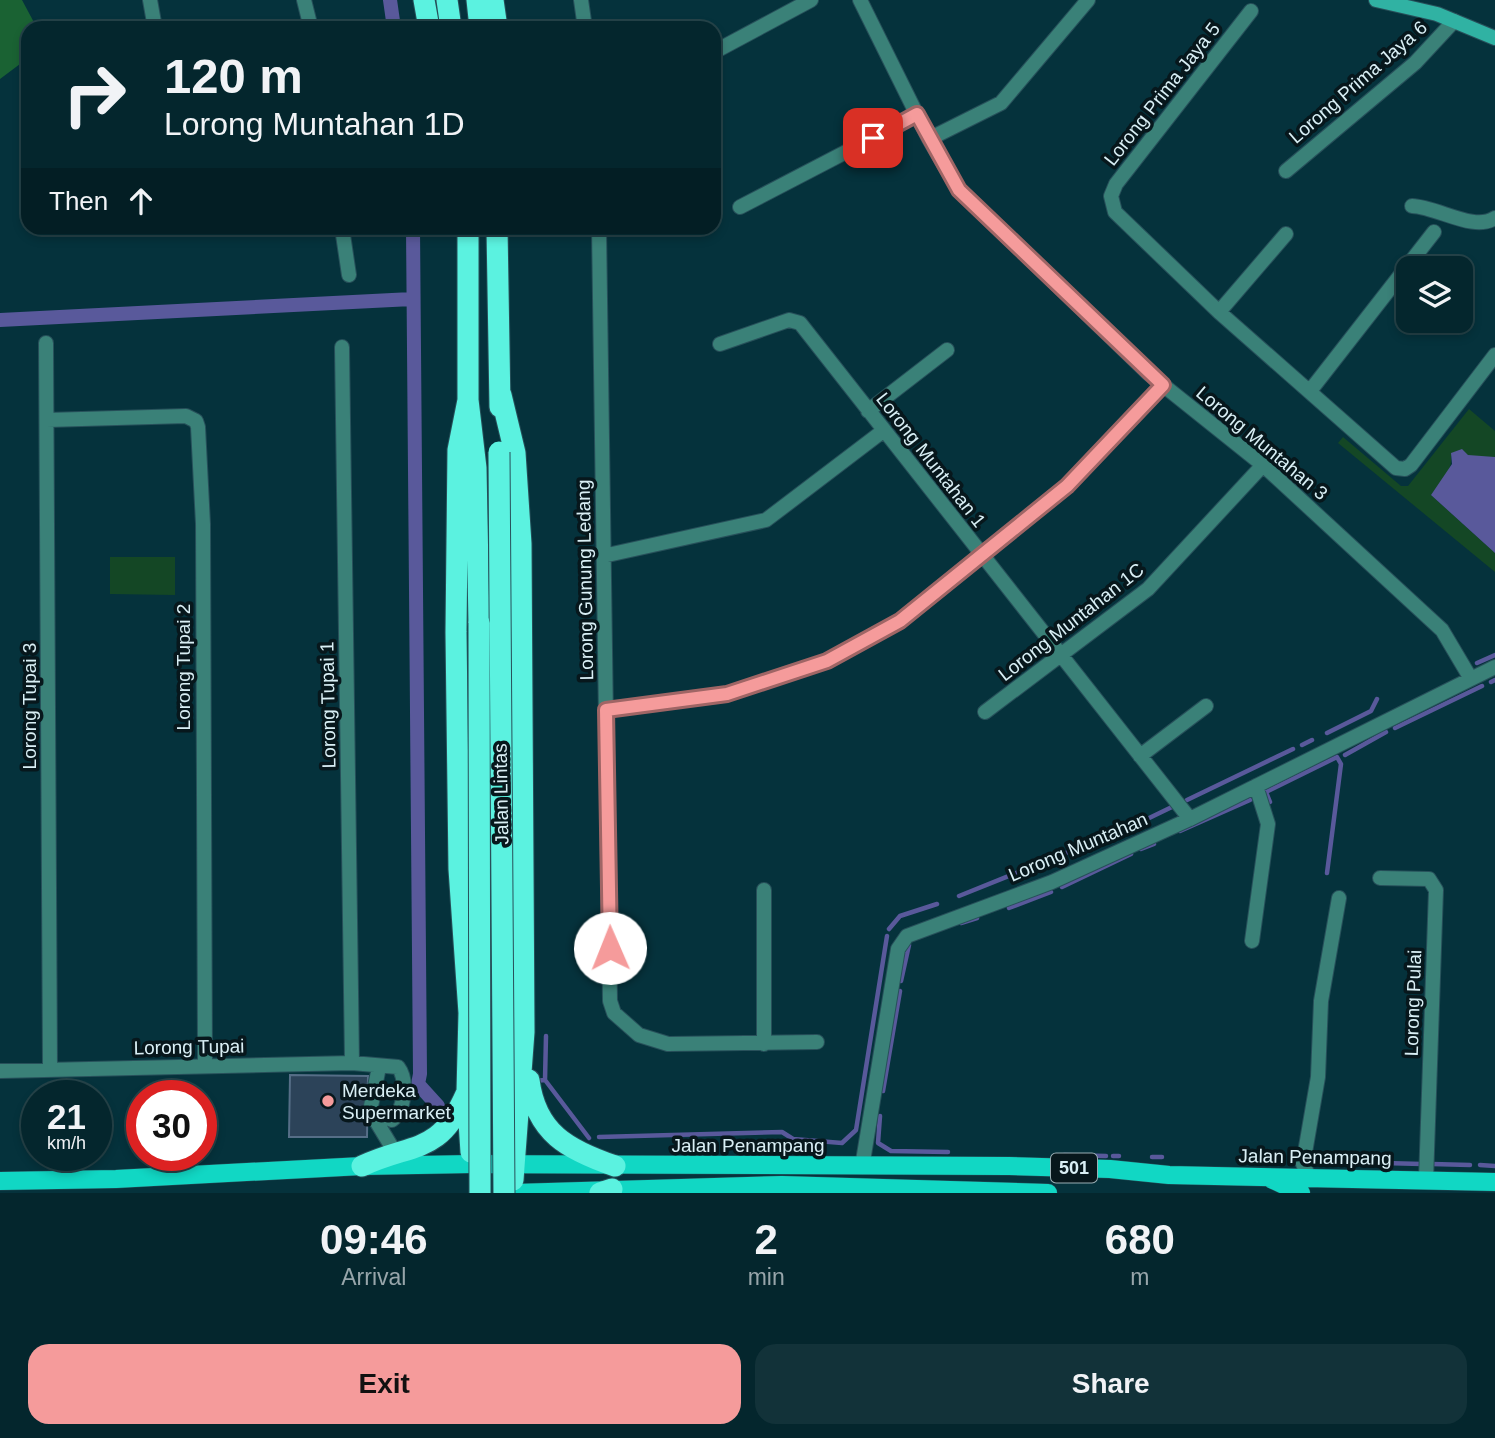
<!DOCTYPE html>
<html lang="en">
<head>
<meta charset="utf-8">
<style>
  :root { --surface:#04262d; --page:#123239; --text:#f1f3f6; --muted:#97a5aa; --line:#254349; --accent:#f59b9b }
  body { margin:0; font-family:Helvetica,sans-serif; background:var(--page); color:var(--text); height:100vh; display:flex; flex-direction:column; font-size:26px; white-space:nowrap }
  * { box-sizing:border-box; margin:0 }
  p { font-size:23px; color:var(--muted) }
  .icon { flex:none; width:38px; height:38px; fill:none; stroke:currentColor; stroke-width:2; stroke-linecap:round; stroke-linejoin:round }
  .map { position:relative; height:1193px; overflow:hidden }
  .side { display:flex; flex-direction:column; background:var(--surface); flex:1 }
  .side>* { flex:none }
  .top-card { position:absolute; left:21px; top:21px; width:700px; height:214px; border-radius:21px; box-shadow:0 4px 10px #0003,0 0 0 2px var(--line); background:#04262d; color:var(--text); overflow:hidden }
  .controls { position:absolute; left:1396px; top:256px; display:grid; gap:14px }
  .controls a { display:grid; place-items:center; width:77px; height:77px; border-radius:14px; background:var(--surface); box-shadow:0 4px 10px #0003,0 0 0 2px var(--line); font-size:35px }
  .speed { position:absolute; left:21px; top:1080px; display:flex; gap:14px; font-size:35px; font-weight:700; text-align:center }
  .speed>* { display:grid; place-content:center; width:91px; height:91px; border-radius:50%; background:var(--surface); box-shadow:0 4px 10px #0003,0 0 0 2px var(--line); line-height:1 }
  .speed small { font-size:18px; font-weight:400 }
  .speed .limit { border:10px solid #d22; background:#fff; color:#111 }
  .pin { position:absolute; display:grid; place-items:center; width:60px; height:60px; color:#fff; margin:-30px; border-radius:14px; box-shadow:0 4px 10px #0006 }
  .me { position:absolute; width:77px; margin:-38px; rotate:359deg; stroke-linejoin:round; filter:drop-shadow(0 0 5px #0008) }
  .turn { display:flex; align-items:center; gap:24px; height:147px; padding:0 28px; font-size:32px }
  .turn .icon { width:91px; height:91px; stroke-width:2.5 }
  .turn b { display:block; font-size:49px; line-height:60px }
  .then { display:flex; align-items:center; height:66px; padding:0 28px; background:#0003; gap:14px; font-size:26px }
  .eta { display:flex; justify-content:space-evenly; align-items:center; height:119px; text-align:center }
  .eta b { font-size:42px; font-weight:700; line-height:49px }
  .button { display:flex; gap:14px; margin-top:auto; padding:14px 28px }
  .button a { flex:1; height:80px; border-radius:21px; background:var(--accent); color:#111; font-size:28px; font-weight:700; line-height:80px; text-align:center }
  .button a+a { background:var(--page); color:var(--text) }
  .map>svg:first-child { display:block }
  .green { fill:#144725 }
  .forest { fill:#1a6233 }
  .water { fill:#59599b }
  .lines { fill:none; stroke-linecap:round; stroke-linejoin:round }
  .stream { stroke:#59599b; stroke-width:4.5 }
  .canal { stroke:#59599b; stroke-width:14 }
  .building { fill:#2c4359; stroke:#566e87; stroke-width:2 }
  .street-casing { stroke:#27505a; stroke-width:16 }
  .secondary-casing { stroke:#27505a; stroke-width:16 }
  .primary-casing { stroke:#27505a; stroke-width:19 }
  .highway-casing { stroke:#27505a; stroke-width:23 }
  .street { stroke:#3a8178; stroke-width:14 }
  .secondary { stroke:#30b2a3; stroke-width:14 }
  .primary { stroke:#11d7c4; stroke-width:18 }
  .highway { stroke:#5bf2e0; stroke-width:21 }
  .highway-bridge-casing { stroke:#27505a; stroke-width:23; stroke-linecap:butt }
  .highway-bridge { stroke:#5bf2e0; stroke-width:21 }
  .route-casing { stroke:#9f6565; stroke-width:18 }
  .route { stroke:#f59b9b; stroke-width:12 }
  .poi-dot { fill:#f59b9b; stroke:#07171c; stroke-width:2.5 }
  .labels { text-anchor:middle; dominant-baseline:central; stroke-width:7; stroke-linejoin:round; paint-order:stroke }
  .shield { fill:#07171c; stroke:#9aaeb4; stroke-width:2 }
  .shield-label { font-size:18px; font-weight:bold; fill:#d9eff5 }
  .street-label { font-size:19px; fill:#d9eff5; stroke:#07171c }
  .poi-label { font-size:19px; fill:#d9eff5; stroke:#07171c; text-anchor:start }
</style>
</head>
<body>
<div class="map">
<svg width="1495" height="1193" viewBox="0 0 1495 1193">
  <rect width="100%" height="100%" fill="#05323c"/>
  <path class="green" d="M 1469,409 L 1495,431 L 1495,457 L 1451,456 C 1453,471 1440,483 1431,495 L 1495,553 L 1495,572 L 1338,443 L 1343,437 L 1401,486 L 1408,486 Z
    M 110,557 L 175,557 L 175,595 L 110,594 Z"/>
  <path class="forest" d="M 0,0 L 22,0 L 37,28 L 28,28 L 28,58 L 0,79 Z"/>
  <path class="water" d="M 1462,449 L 1468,455 L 1495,457 L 1495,553 L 1431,495 L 1452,464 L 1451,453 Z"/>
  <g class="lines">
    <path class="stream" d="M 1477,663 L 1495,655
      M 1491,682 L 1495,680
      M 1395,728 L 1482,686
      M 1327,733 L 1371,711 L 1377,699
      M 1302,745 L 1312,740
      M 1345,755 L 1386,732
      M 1187,800 L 1293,749
      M 1270,802 L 1266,792 L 1337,757 L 1341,764 L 1327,873
      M 1180,831 L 1250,800
      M 1112,836 L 1174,806
      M 1141,849 L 1154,844
      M 1062,887 L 1131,854
      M 959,896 L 1098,840
      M 1009,908 L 1051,892
      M 961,923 L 977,918
      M 889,929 L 900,916 L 937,904
      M 901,981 L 909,945
      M 545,1080 L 546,1036
      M 534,1081 L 545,1080 L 589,1138
      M 883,1091 L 900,991
      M 880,1116 L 878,1143 L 891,1151 L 948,1152
      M 599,1137 L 782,1132 L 793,1139 L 842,1143 L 856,1130 L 887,936
      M 1064,1155 L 1106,1156
      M 1113,1156 L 1119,1156
      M 1152,1157 L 1162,1157
      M 1307,1161 L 1422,1164
      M 1432,1164 L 1470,1165
      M 1480,1165 L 1495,1166"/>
    <path class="canal" d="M 390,0 L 394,28
      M 413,228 L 420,1074 L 418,1084 L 438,1106
      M 0,320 L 412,299"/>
  </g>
  <path class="building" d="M 290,1075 L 368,1076 L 367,1137 L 289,1137 Z"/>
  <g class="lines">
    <g class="street-casing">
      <path id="street" d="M 150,0 L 155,28
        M 304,0 L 311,28
        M 581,0 L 585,28
        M 860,0 L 929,139 L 959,190 L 1148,373 L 1263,465 L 1442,630 L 1471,679
        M 1251,11 L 1116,184 L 1111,196 L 1115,212 L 1219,312 L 1396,468 L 1405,469 L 1411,465 L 1495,355
        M 714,52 L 811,0
        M 929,139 L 1001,103 L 1088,0
        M 1286,171 L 1415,63 L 1454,21
        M 1412,206 C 1438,207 1474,232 1495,218
        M 740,207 L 917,115
        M 342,228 L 349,275
        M 599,228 L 610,1001 L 614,1013 L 639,1035 L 668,1044 L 817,1042
        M 1219,312 L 1286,234
        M 46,343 L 50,1069
        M 720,344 L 789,320 L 800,323 L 1190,819
        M 342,347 L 352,1063
        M 1310,391 L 1434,232
        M 868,411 L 947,350
        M 47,420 L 186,416 L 196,421 L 198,427 L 203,524 L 205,1065
        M 603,556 L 766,520 L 883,431
        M 606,710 L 727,694 L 827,661 L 900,621 L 1067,486 L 1163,385
        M 985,712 L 1148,589 L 1263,465
        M 1140,756 L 1206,706
        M 1380,878 L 1429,879 L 1436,890 L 1426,1180
        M 1252,941 L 1268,824 L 1256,786
        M 764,1044 L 764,890
        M 379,1067 L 370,1111 L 396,1154
        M 0,1071 L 352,1063 L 398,1067 C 408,1080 405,1110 392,1120 L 370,1111
        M 862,1167 L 898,949 L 907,936 L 1052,882 L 1190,819 L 1495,667
        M 1309,1177 L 1303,1164 L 1318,1077 L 1321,1001 L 1339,898"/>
    </g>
    <g class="secondary-casing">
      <path id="secondary" d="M 1376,0 L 1437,14 L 1495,38"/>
    </g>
    <g class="primary-casing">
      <path id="primary" d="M 1271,1179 L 1301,1193
        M 0,1181 L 116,1179 L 362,1166 L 472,1164 L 1009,1166 L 1110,1169 L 1169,1175 L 1495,1182
        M 515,1193 L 782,1185 L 1048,1193"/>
    </g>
    <g class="highway-casing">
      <path id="highway" d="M 424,0 L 429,28
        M 447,0 L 451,28
        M 477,0 L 480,28
        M 493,0 L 497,28
        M 468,228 L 468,400 L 476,468 L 479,623
        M 497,228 L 500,407
        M 501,395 L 515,453 L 521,544 L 524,1032 L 513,1180
        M 468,400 L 458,450 L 456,632 L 459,869 L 469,1013 L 467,1092 L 471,1152
        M 529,1080 C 536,1133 568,1150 615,1166
        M 362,1166 C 413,1142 439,1156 466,1094
        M 600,1193 L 612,1189"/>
    </g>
    <use href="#street" class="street"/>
    <use href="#secondary" class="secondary"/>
    <use href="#primary" class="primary"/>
    <use href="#highway" class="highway"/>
    <g class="highway-bridge-casing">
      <path id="highway-bridge" d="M 499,452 L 504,1193
        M 479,623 L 480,1193"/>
    </g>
    <use href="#highway-bridge" class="highway-bridge"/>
  </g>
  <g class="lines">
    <g class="route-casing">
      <path id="route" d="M 610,948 L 606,710 L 727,694 L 827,661 L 900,621 L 1067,486 L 1163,385 L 959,190 L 917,114 L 873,138"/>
    </g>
    <use href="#route" class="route"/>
  </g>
  <circle class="poi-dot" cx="328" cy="1101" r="7"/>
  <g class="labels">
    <rect class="shield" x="1051" y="1153.5" width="46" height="29" rx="5"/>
    <g class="shield-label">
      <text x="1074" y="1168">501</text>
    </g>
    <g class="street-label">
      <text transform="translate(1358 82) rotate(-41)">Lorong Prima Jaya 6</text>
      <text transform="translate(1162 94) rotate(-52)">Lorong Prima Jaya 5</text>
      <text transform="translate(1262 443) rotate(40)">Lorong Muntahan 3</text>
      <text transform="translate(931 460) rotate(52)">Lorong Muntahan 1</text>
      <text transform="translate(585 580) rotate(-91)">Lorong Gunung Ledang</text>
      <text transform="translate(1071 622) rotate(-38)">Lorong Muntahan 1C</text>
      <text transform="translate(183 667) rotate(-90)">Lorong Tupai 2</text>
      <text transform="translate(328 705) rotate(-91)">Lorong Tupai 1</text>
      <text transform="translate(29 706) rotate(-90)">Lorong Tupai 3</text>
      <text transform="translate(501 794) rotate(-91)">Jalan Lintas</text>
      <text transform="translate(1078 847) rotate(-23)">Lorong Muntahan</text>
      <text transform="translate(1413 1003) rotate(-88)">Lorong Pulai</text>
      <text transform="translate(189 1047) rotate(-1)">Lorong Tupai</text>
      <text x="748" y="1145">Jalan Penampang</text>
      <text transform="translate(1315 1157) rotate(1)">Jalan Penampang</text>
    </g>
    <g class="poi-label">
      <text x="342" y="1090">Merdeka<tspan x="342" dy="22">Supermarket</tspan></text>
    </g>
  </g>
</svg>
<div class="controls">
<a><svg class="icon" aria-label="layers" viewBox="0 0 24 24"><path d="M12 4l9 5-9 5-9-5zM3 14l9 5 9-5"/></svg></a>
</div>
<div class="speed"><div>21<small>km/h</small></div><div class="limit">30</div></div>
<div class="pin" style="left:873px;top:138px;background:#d93025"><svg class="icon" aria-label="arrive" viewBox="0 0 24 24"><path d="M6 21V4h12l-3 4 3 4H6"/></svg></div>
<svg class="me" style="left:610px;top:948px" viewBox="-20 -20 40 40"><circle r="19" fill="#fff"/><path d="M0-13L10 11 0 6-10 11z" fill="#f59b9b"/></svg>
<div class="top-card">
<div class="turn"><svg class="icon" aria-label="right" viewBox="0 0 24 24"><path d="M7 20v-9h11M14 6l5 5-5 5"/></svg><div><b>120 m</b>Lorong Muntahan 1D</div></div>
<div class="then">Then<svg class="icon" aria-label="ahead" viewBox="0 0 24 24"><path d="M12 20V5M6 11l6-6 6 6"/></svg></div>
</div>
</div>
<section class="side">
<div class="eta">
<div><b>09:46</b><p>Arrival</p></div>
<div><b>2</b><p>min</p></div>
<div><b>680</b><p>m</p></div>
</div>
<div class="button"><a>Exit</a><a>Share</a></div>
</section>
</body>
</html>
